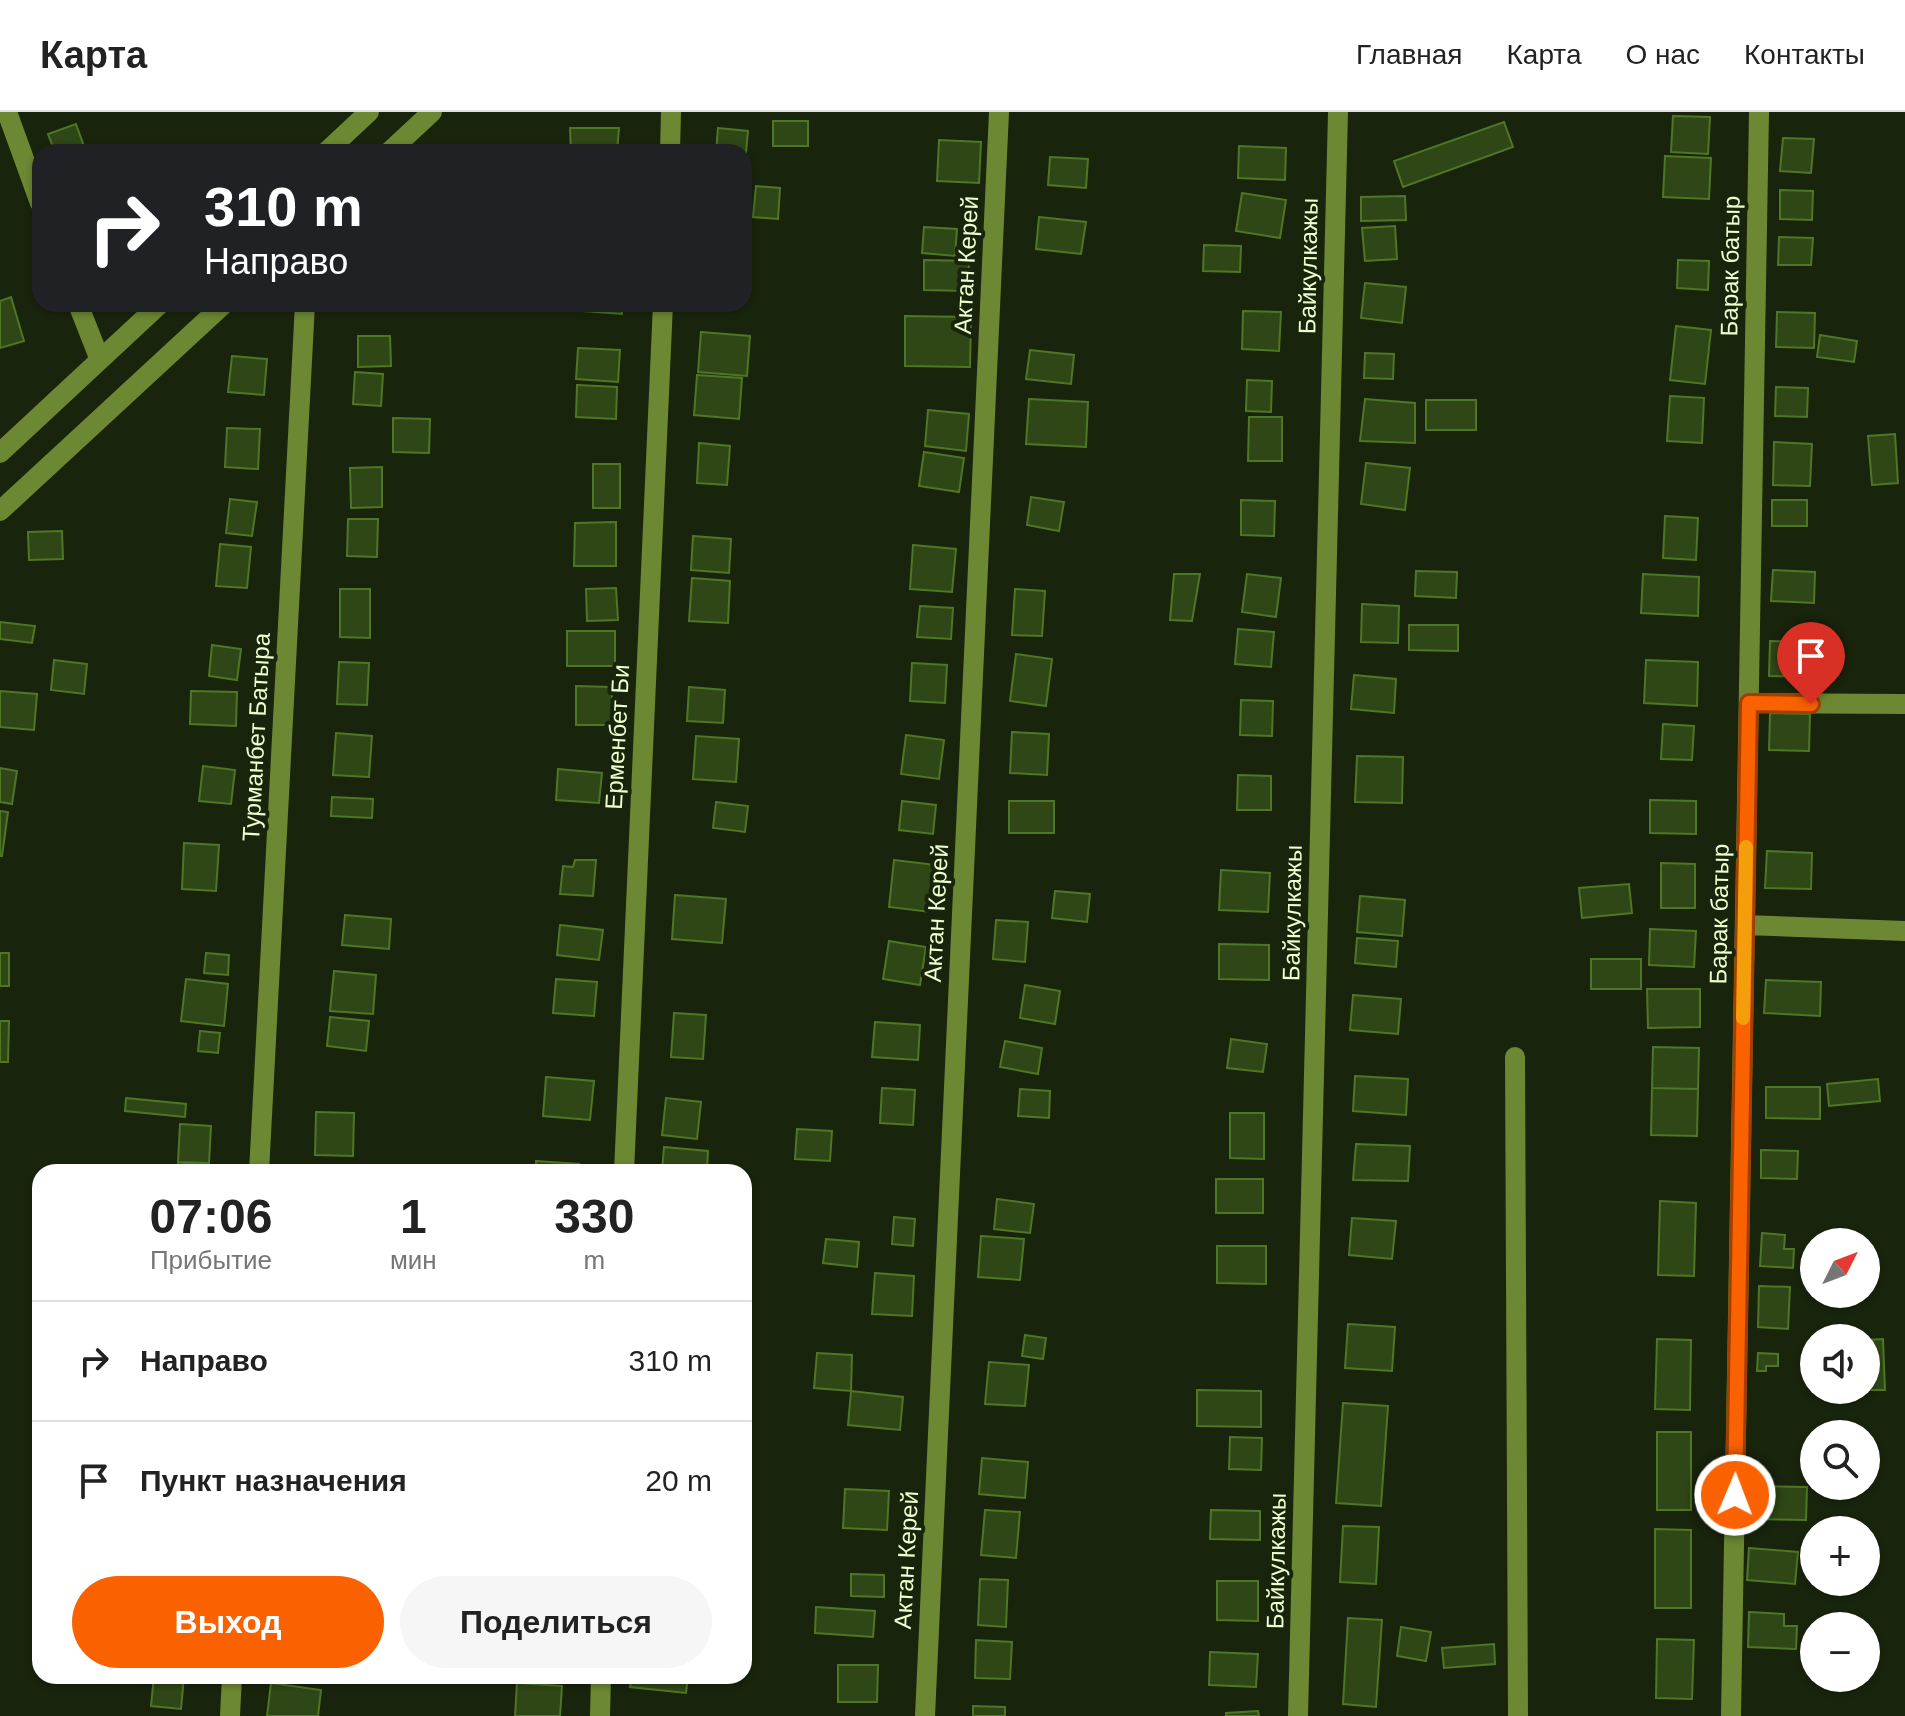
<!DOCTYPE html>
<html lang="ru">
<head>
<meta charset="utf-8">
<style>
  :root { --surface:#fff; --page:#f6f6f6; --text:#222; --muted:#767676; --line:#e0e0e0; --accent:#fa6100 }
  body { margin:0; font-family:Arial,sans-serif; background:var(--page); color:var(--text); height:100vh; display:flex; flex-direction:column; font-size:30px; white-space:nowrap }
  * { box-sizing:border-box; margin:0 }
  p { font-size:26px; color:var(--muted) }
  .icon { flex:none; width:44px; height:44px; fill:none; stroke:currentColor; stroke-width:2; stroke-linecap:round; stroke-linejoin:round }
  .map { position:relative; flex:1; overflow:hidden }
  .sheet { position:absolute; left:32px; top:1052px; width:720px; height:520px; display:flex; flex-direction:column; background:var(--surface); border-radius:24px; box-shadow:0 2px 6px #0004 }
  .sheet>* { flex:none }
  .banner { position:absolute; left:32px; top:32px; width:720px; height:168px; border-radius:24px; box-shadow:0 2px 6px #0004; background:#202124; color:#fff; overflow:hidden }
  .needle { width:52px; rotate:48deg }
  .controls { position:absolute; left:1800px; top:1116px; display:grid; gap:16px }
  .controls a { display:grid; place-items:center; width:80px; height:80px; border-radius:50%; background:var(--surface); box-shadow:0 2px 6px #0004; font-size:40px }
  .pin { position:absolute; display:grid; place-items:center; width:68px; height:68px; color:#fff; margin:-82px -34px; border-radius:50% 50% 50% 0; rotate:-45deg; box-shadow:0 0 8px #0007 }
  .pin .icon { rotate:45deg }
  .me { position:absolute; width:88px; margin:-44px; rotate:1deg; stroke-linejoin:round; filter:drop-shadow(0 0 6px #0008) }
  .turn { display:flex; align-items:center; gap:28px; height:168px; padding:0 40px; font-size:36px }
  .turn .icon { width:104px; height:104px; stroke-width:2.5 }
  .turn b { display:block; font-size:56px; line-height:68px }
  .eta { display:flex; justify-content:space-evenly; align-items:center; height:136px; text-align:center }
  .eta b { font-size:48px; font-weight:800; line-height:56px }
  .cta { display:flex; gap:16px; margin-top:auto; padding:16px 40px }
  .cta a { flex:1; height:92px; border-radius:48px; background:var(--accent); color:#fff; font-size:32px; font-weight:800; line-height:92px; text-align:center }
  .cta a+a { background:var(--page); color:var(--text) }
  ul { padding:0; list-style:none }
  li { display:flex; align-items:center; gap:24px; height:120px; padding:0 40px; border-top:2px solid var(--line) }
  li div { flex:1 }
  li b { display:block; font-size:30px }
  li em { font-style:normal }
  header { display:flex; align-items:center; gap:48px; box-sizing:border-box; height:112px; padding:0 40px; background:var(--surface); border-bottom:2px solid var(--line) }
  header strong { font-size:38px }
  nav { display:flex; gap:44px; margin-inline-start:auto; font-size:28px }
  .map>svg:first-child { display:block }
  .building { fill:#2f4716; stroke:#4f7625; stroke-width:2 }
  .lines { fill:none; stroke-linecap:round; stroke-linejoin:round }
  .minor { stroke:#6c8832; stroke-width:20 }
  .route-casing { stroke:#a23f00; stroke-width:20 }
  .route { stroke:#fa6100; stroke-width:14 }
  .slow { stroke:#f59e0b; stroke-width:14 }
  .labels { text-anchor:middle; dominant-baseline:central; stroke-width:8; stroke-linejoin:round; paint-order:stroke }
  .street-label { font-size:24px; fill:#ecffcf; stroke:#19240c }
</style>
</head>
<body>
<header>
<strong>Карта</strong>
<nav><a>Главная</a><a>Карта</a><a>О нас</a><a>Контакты</a></nav>
</header>
<div class="map">
<svg width="1905" height="1604" viewBox="0 0 1905 1604">
  <rect width="100%" height="100%" fill="#19240c"/>
  <path class="building" d="M 1673,4 L 1710,5 L 1708,42 L 1671,40 Z
    M 773,9 L 808,9 L 808,34 L 773,34 Z
    M 1504,10 L 1513,35 L 1403,75 L 1394,49 Z
    M 76,12 L 86,40 L 55,40 L 48,22 Z
    M 570,16 L 619,16 L 617,40 L 571,40 Z
    M 718,16 L 748,19 L 745,51 L 744,40 L 716,40 Z
    M 1783,26 L 1814,27 L 1811,61 L 1780,59 Z
    M 939,28 L 981,30 L 979,71 L 937,69 Z
    M 1239,34 L 1286,36 L 1285,68 L 1238,66 Z
    M 1665,44 L 1711,46 L 1709,87 L 1663,85 Z
    M 1050,45 L 1088,47 L 1086,76 L 1048,73 Z
    M 756,74 L 780,76 L 778,107 L 753,105 Z
    M 1780,78 L 1813,79 L 1812,108 L 1780,107 Z
    M 1242,81 L 1286,88 L 1280,126 L 1236,119 Z
    M 1405,84 L 1406,108 L 1361,109 L 1361,85 Z
    M 1039,105 L 1086,110 L 1081,142 L 1036,137 Z
    M 1395,114 L 1397,147 L 1365,149 L 1362,116 Z
    M 924,115 L 957,117 L 955,144 L 922,141 Z
    M 1779,125 L 1813,126 L 1811,153 L 1778,153 Z
    M 1204,133 L 1241,134 L 1240,160 L 1203,159 Z
    M 924,148 L 969,149 L 968,179 L 924,178 Z
    M 1678,148 L 1709,149 L 1708,178 L 1677,176 Z
    M 1365,171 L 1406,175 L 1402,211 L 1361,206 Z
    M 11,185 L 24,229 L 0,236 L 0,189 Z
    M 356,192 L 402,192 L 402,194 L 356,194 Z
    M 584,192 L 622,192 L 622,202 L 583,199 Z
    M 1243,199 L 1281,200 L 1279,239 L 1242,237 Z
    M 1777,200 L 1815,201 L 1814,236 L 1776,235 Z
    M 905,204 L 971,205 L 970,255 L 905,254 Z
    M 1676,214 L 1711,218 L 1705,272 L 1670,268 Z
    M 701,220 L 750,224 L 747,264 L 698,260 Z
    M 1820,223 L 1857,229 L 1854,250 L 1817,245 Z
    M 358,224 L 390,224 L 391,254 L 358,255 Z
    M 578,236 L 620,238 L 618,270 L 576,267 Z
    M 1030,238 L 1074,243 L 1071,272 L 1026,267 Z
    M 1365,241 L 1394,242 L 1393,267 L 1364,266 Z
    M 232,244 L 267,247 L 264,283 L 228,280 Z
    M 355,260 L 383,262 L 381,294 L 353,292 Z
    M 697,263 L 742,266 L 739,307 L 694,303 Z
    M 1247,268 L 1272,269 L 1271,300 L 1246,299 Z
    M 577,273 L 617,275 L 616,307 L 576,305 Z
    M 1776,275 L 1808,276 L 1807,305 L 1775,304 Z
    M 1670,284 L 1704,286 L 1702,331 L 1667,329 Z
    M 1029,287 L 1088,290 L 1086,335 L 1026,332 Z
    M 1365,287 L 1415,291 L 1415,331 L 1360,329 Z
    M 1426,288 L 1476,288 L 1476,318 L 1426,318 Z
    M 928,298 L 969,302 L 966,339 L 925,334 Z
    M 1249,305 L 1282,305 L 1282,349 L 1248,349 Z
    M 393,306 L 430,307 L 429,341 L 393,340 Z
    M 227,316 L 260,317 L 258,357 L 225,355 Z
    M 1895,322 L 1898,371 L 1872,373 L 1868,324 Z
    M 1774,330 L 1812,332 L 1810,374 L 1773,373 Z
    M 699,331 L 730,334 L 727,373 L 697,371 Z
    M 924,340 L 964,346 L 959,380 L 919,374 Z
    M 1366,351 L 1410,356 L 1405,398 L 1361,392 Z
    M 593,352 L 620,352 L 620,396 L 593,396 Z
    M 382,355 L 382,395 L 351,396 L 350,356 Z
    M 1031,385 L 1064,390 L 1059,419 L 1027,413 Z
    M 230,387 L 257,390 L 252,424 L 226,421 Z
    M 1241,388 L 1275,389 L 1274,424 L 1241,423 Z
    M 1772,388 L 1807,388 L 1807,414 L 1772,414 Z
    M 1665,404 L 1698,406 L 1696,448 L 1663,446 Z
    M 348,407 L 378,407 L 377,445 L 347,444 Z
    M 616,410 L 616,454 L 574,454 L 575,411 Z
    M 62,419 L 63,447 L 29,448 L 28,420 Z
    M 693,424 L 731,427 L 729,461 L 691,458 Z
    M 220,432 L 251,435 L 247,476 L 216,474 Z
    M 913,433 L 956,437 L 952,480 L 910,477 Z
    M 1773,458 L 1815,460 L 1814,491 L 1771,489 Z
    M 1416,459 L 1457,460 L 1456,486 L 1415,484 Z
    M 1174,462 L 1200,462 L 1192,509 L 1170,508 Z
    M 1247,462 L 1281,466 L 1276,505 L 1242,500 Z
    M 1643,462 L 1699,465 L 1698,504 L 1641,501 Z
    M 692,466 L 730,469 L 728,511 L 689,509 Z
    M 616,476 L 618,508 L 587,509 L 586,477 Z
    M 340,477 L 370,477 L 370,526 L 340,525 Z
    M 1015,477 L 1045,479 L 1042,524 L 1012,523 Z
    M 1362,492 L 1399,494 L 1398,531 L 1361,530 Z
    M 920,494 L 953,496 L 951,527 L 917,525 Z
    M 0,510 L 35,514 L 32,531 L 0,527 Z
    M 1409,513 L 1458,513 L 1458,539 L 1409,538 Z
    M 1238,517 L 1274,520 L 1271,555 L 1235,552 Z
    M 567,519 L 615,519 L 615,554 L 567,554 Z
    M 1770,529 L 1814,530 L 1813,565 L 1769,564 Z
    M 212,533 L 241,537 L 237,568 L 209,564 Z
    M 1016,542 L 1052,547 L 1046,594 L 1010,589 Z
    M 54,548 L 87,552 L 84,582 L 51,578 Z
    M 1646,548 L 1698,550 L 1697,594 L 1644,591 Z
    M 339,550 L 369,551 L 367,593 L 337,592 Z
    M 912,551 L 947,553 L 945,591 L 910,589 Z
    M 1354,563 L 1396,567 L 1394,601 L 1351,597 Z
    M 576,574 L 612,575 L 612,613 L 576,613 Z
    M 689,575 L 725,578 L 723,611 L 687,609 Z
    M 0,579 L 37,582 L 34,618 L 0,615 Z
    M 191,579 L 237,580 L 236,614 L 190,612 Z
    M 1241,588 L 1273,589 L 1272,624 L 1240,623 Z
    M 1770,601 L 1810,602 L 1809,639 L 1769,638 Z
    M 1663,612 L 1694,614 L 1692,648 L 1661,647 Z
    M 1012,620 L 1049,622 L 1047,663 L 1010,661 Z
    M 336,621 L 372,624 L 369,665 L 333,663 Z
    M 906,623 L 944,628 L 939,667 L 901,662 Z
    M 696,624 L 739,627 L 736,670 L 693,667 Z
    M 1357,644 L 1403,645 L 1402,691 L 1355,690 Z
    M 203,654 L 235,658 L 231,692 L 199,689 Z
    M 0,656 L 17,659 L 12,692 L 0,690 Z
    M 558,657 L 602,661 L 599,691 L 556,688 Z
    M 1238,663 L 1271,664 L 1271,698 L 1237,698 Z
    M 332,685 L 373,687 L 372,706 L 331,704 Z
    M 1650,688 L 1696,689 L 1696,722 L 1650,721 Z
    M 902,689 L 936,693 L 933,722 L 899,718 Z
    M 1009,689 L 1054,689 L 1054,721 L 1009,721 Z
    M 716,690 L 748,694 L 745,720 L 713,716 Z
    M 0,699 L 8,700 L 2,744 L 0,744 Z
    M 184,731 L 219,733 L 216,779 L 182,777 Z
    M 1767,739 L 1812,741 L 1811,777 L 1765,776 Z
    M 575,748 L 596,748 L 593,784 L 560,782 L 563,754 L 573,755 Z
    M 894,748 L 936,753 L 930,800 L 889,795 Z
    M 1661,751 L 1695,752 L 1695,796 L 1661,796 Z
    M 1221,758 L 1270,761 L 1268,800 L 1219,798 Z
    M 1629,772 L 1632,801 L 1582,806 L 1579,776 Z
    M 1055,779 L 1090,782 L 1087,810 L 1052,806 Z
    M 675,783 L 726,787 L 722,831 L 672,827 Z
    M 1360,784 L 1405,788 L 1402,824 L 1357,820 Z
    M 345,803 L 391,807 L 389,837 L 342,833 Z
    M 996,808 L 1028,810 L 1025,850 L 993,847 Z
    M 560,813 L 603,818 L 599,848 L 557,843 Z
    M 1650,817 L 1696,819 L 1694,855 L 1649,853 Z
    M 1357,826 L 1398,829 L 1396,855 L 1355,851 Z
    M 889,829 L 926,835 L 920,873 L 883,867 Z
    M 1219,832 L 1269,833 L 1269,868 L 1219,867 Z
    M 0,841 L 9,841 L 9,874 L 0,874 Z
    M 206,841 L 229,843 L 228,863 L 204,861 Z
    M 1591,847 L 1641,847 L 1641,877 L 1591,877 Z
    M 334,859 L 376,863 L 373,902 L 330,899 Z
    M 186,867 L 228,872 L 224,914 L 181,909 Z
    M 556,867 L 597,870 L 594,904 L 553,901 Z
    M 1766,868 L 1821,870 L 1820,904 L 1764,901 Z
    M 1025,873 L 1060,879 L 1055,912 L 1020,906 Z
    M 1647,877 L 1700,877 L 1700,915 L 1648,916 Z
    M 1353,883 L 1401,887 L 1398,922 L 1350,918 Z
    M 674,901 L 706,903 L 703,947 L 671,945 Z
    M 330,905 L 369,909 L 366,939 L 327,934 Z
    M 0,909 L 9,909 L 8,950 L 0,950 Z
    M 875,910 L 920,913 L 918,948 L 872,945 Z
    M 200,919 L 220,921 L 218,941 L 198,939 Z
    M 1231,927 L 1267,932 L 1263,960 L 1227,956 Z
    M 1005,929 L 1042,936 L 1038,962 L 1000,955 Z
    M 1653,935 L 1699,936 L 1698,977 L 1652,976 Z
    M 1355,964 L 1408,967 L 1406,1003 L 1353,999 Z
    M 546,965 L 594,969 L 590,1008 L 543,1004 Z
    M 1878,967 L 1880,989 L 1829,994 L 1827,972 Z
    M 1766,975 L 1820,975 L 1820,1007 L 1766,1006 Z
    M 882,976 L 915,978 L 913,1013 L 880,1011 Z
    M 1652,976 L 1698,977 L 1697,1024 L 1651,1023 Z
    M 1020,977 L 1050,979 L 1049,1006 L 1018,1004 Z
    M 126,986 L 186,992 L 185,1005 L 125,999 Z
    M 666,986 L 701,990 L 697,1027 L 662,1023 Z
    M 316,1000 L 354,1001 L 353,1044 L 315,1043 Z
    M 1230,1001 L 1264,1001 L 1264,1047 L 1230,1046 Z
    M 180,1012 L 211,1014 L 209,1051 L 178,1050 Z
    M 797,1017 L 832,1019 L 830,1049 L 795,1047 Z
    M 1356,1032 L 1410,1034 L 1408,1069 L 1353,1068 Z
    M 664,1035 L 708,1039 L 707,1060 L 662,1060 Z
    M 1761,1038 L 1798,1039 L 1797,1067 L 1761,1066 Z
    M 536,1049 L 579,1052 L 579,1060 L 536,1060 Z
    M 178,1050 L 212,1055 L 211,1060 L 177,1060 Z
    M 1216,1067 L 1263,1067 L 1263,1101 L 1216,1101 Z
    M 997,1087 L 1034,1092 L 1030,1121 L 994,1117 Z
    M 1660,1089 L 1696,1091 L 1694,1164 L 1658,1163 Z
    M 894,1105 L 915,1107 L 913,1134 L 892,1132 Z
    M 1352,1106 L 1396,1109 L 1392,1147 L 1349,1143 Z
    M 1762,1121 L 1785,1123 L 1784,1137 L 1794,1137 L 1793,1156 L 1760,1154 Z
    M 981,1124 L 1024,1127 L 1020,1168 L 978,1165 Z
    M 826,1127 L 859,1130 L 857,1155 L 823,1151 Z
    M 1217,1134 L 1266,1134 L 1266,1172 L 1217,1171 Z
    M 875,1161 L 914,1164 L 912,1204 L 872,1202 Z
    M 1759,1174 L 1790,1175 L 1788,1217 L 1758,1215 Z
    M 1348,1212 L 1395,1215 L 1392,1259 L 1345,1256 Z
    M 1025,1223 L 1046,1226 L 1043,1247 L 1022,1244 Z
    M 1657,1227 L 1691,1228 L 1690,1298 L 1655,1297 Z
    M 1883,1227 L 1885,1278 L 1855,1278 L 1866,1278 L 1866,1228 Z
    M 817,1241 L 852,1243 L 851,1279 L 814,1276 Z
    M 1758,1241 L 1778,1242 L 1778,1254 L 1766,1254 L 1766,1259 L 1757,1259 Z
    M 989,1250 L 1029,1253 L 1025,1294 L 985,1292 Z
    M 1197,1278 L 1261,1279 L 1261,1315 L 1197,1314 Z
    M 851,1279 L 903,1285 L 900,1318 L 848,1313 Z
    M 1343,1291 L 1388,1294 L 1381,1394 L 1336,1391 Z
    M 1657,1320 L 1691,1320 L 1691,1398 L 1657,1398 Z
    M 1230,1325 L 1262,1326 L 1261,1358 L 1229,1357 Z
    M 982,1346 L 1028,1350 L 1025,1386 L 979,1382 Z
    M 1751,1374 L 1807,1375 L 1806,1408 L 1751,1407 Z
    M 845,1377 L 889,1379 L 887,1418 L 843,1416 Z
    M 985,1398 L 1020,1400 L 1016,1446 L 981,1443 Z
    M 1211,1398 L 1260,1399 L 1260,1428 L 1210,1427 Z
    M 1343,1414 L 1379,1415 L 1376,1472 L 1340,1470 Z
    M 1655,1417 L 1691,1418 L 1691,1496 L 1655,1496 Z
    M 1749,1436 L 1798,1440 L 1795,1472 L 1747,1468 Z
    M 851,1462 L 884,1463 L 884,1485 L 851,1484 Z
    M 980,1467 L 1008,1468 L 1006,1515 L 978,1513 Z
    M 1217,1469 L 1258,1469 L 1258,1509 L 1217,1508 Z
    M 816,1495 L 875,1499 L 873,1525 L 815,1521 Z
    M 1749,1500 L 1784,1502 L 1784,1514 L 1797,1514 L 1796,1537 L 1748,1535 Z
    M 1348,1506 L 1382,1508 L 1376,1595 L 1343,1592 Z
    M 1401,1515 L 1431,1520 L 1426,1549 L 1397,1544 Z
    M 1657,1527 L 1694,1528 L 1692,1587 L 1656,1586 Z
    M 976,1528 L 1012,1530 L 1010,1567 L 975,1566 Z
    M 1494,1532 L 1495,1552 L 1444,1556 L 1442,1536 Z
    M 1210,1540 L 1258,1542 L 1256,1575 L 1209,1573 Z
    M 838,1553 L 878,1553 L 877,1590 L 838,1590 Z
    M 154,1564 L 184,1565 L 181,1597 L 151,1594 Z
    M 278,1564 L 320,1564 L 319,1571 Z
    M 632,1564 L 688,1564 L 686,1581 L 630,1575 Z
    M 271,1571 L 321,1578 L 318,1604 L 267,1604 Z
    M 517,1571 L 562,1574 L 560,1604 L 515,1604 Z
    M 973,1594 L 1005,1595 L 1005,1604 L 973,1604 Z
    M 1258,1599 L 1259,1604 L 1226,1604 L 1226,1601 Z"/>
  <g class="lines">
    <path class="minor" d="M 7,0 L 40,91
      M 326,40 L 369,0
      M 389,40 L 432,0
      M 670,40 L 671,0
      M 78,192 L 100,248
      M 0,341 L 160,192
      M 0,399 L 224,192
      M 1749,591 L 1905,592
      M 1745,813 L 1905,819
      M 1515,945 L 1518,1604
      M 259,1060 L 305,192
      M 624,1060 L 663,192
      M 230,1604 L 232,1564
      M 600,1604 L 601,1564
      M 925,1604 L 999,0
      M 1298,1604 L 1338,0
      M 1731,1604 L 1759,0"/>
  </g>
  <g class="lines">
    <g class="route-casing">
      <path id="route" d="M 1735,1383 L 1749,591 L 1811,592"/>
    </g>
    <use href="#route" class="route"/>
    <path class="slow" d="M 1743,906 L 1746,735"/>
  </g>
  <g class="labels">
    <g class="street-label">
      <text transform="translate(966 153) rotate(-87)">Актан Керей</text>
      <text transform="translate(1308 154) rotate(-89)">Байкулкажы</text>
      <text transform="translate(1730 154) rotate(-89)">Барак батыр</text>
      <text transform="translate(256 625) rotate(-87)">Турманбет Батыра</text>
      <text transform="translate(617 625) rotate(-87)">Ерменбет Би</text>
      <text transform="translate(936 801) rotate(-87)">Актан Керей</text>
      <text transform="translate(1292 801) rotate(-89)">Байкулкажы</text>
      <text transform="translate(1719 802) rotate(-89)">Барак батыр</text>
      <text transform="translate(906 1448) rotate(-87)">Актан Керей</text>
      <text transform="translate(1276 1449) rotate(-89)">Байкулкажы</text>
    </g>
  </g>
</svg>
<div class="controls">
<a><svg class="needle" viewBox="-14 -14 28 28"><path d="M0-13l5 13h-10z" fill="#e53935"/><path d="M0 13l5-13h-10z" fill="#767676"/></svg></a>
<a><svg class="icon" aria-label="sound" viewBox="0 0 24 24"><path d="M4 9h4l5-4v14l-5-4H4zM17 9q2 3 0 6"/></svg></a>
<a><svg class="icon" aria-label="search" viewBox="0 0 24 24"><circle cx="10" cy="10" r="6"/><path d="M15 15l6 6"/></svg></a>
<a>+</a>
<a>−</a>
</div>
<div class="pin" style="left:1811px;top:592px;background:#d93025"><svg class="icon" aria-label="arrive" viewBox="0 0 24 24"><path d="M6 21V4h12l-3 4 3 4H6"/></svg></div>
<svg class="me" style="left:1735px;top:1383px" viewBox="-20 -20 40 40"><circle r="17" fill="#fa6100" stroke="#fff" stroke-width="3"/><path d="M0-11L8 9 0 5-8 9z" fill="#fff"/></svg>
<div class="banner">
<div class="turn"><svg class="icon" aria-label="right" viewBox="0 0 24 24"><path d="M7 20v-9h11M14 6l5 5-5 5"/></svg><div><b>310 m</b>Направо</div></div>
</div>
<section class="sheet">
<div class="eta">
<div><b>07:06</b><p>Прибытие</p></div>
<div><b>1</b><p>мин</p></div>
<div><b>330</b><p>m</p></div>
</div>
<ul>
<li><svg class="icon" aria-label="right" viewBox="0 0 24 24"><path d="M7 20v-9h11M14 6l5 5-5 5"/></svg><div><b>Направо</b></div><em>310 m</em></li>
<li><svg class="icon" aria-label="arrive" viewBox="0 0 24 24"><path d="M6 21V4h12l-3 4 3 4H6"/></svg><div><b>Пункт назначения</b></div><em>20 m</em></li>
</ul>
<div class="cta"><a>Выход</a><a>Поделиться</a></div>
</section>
</div>
</body>
</html>
